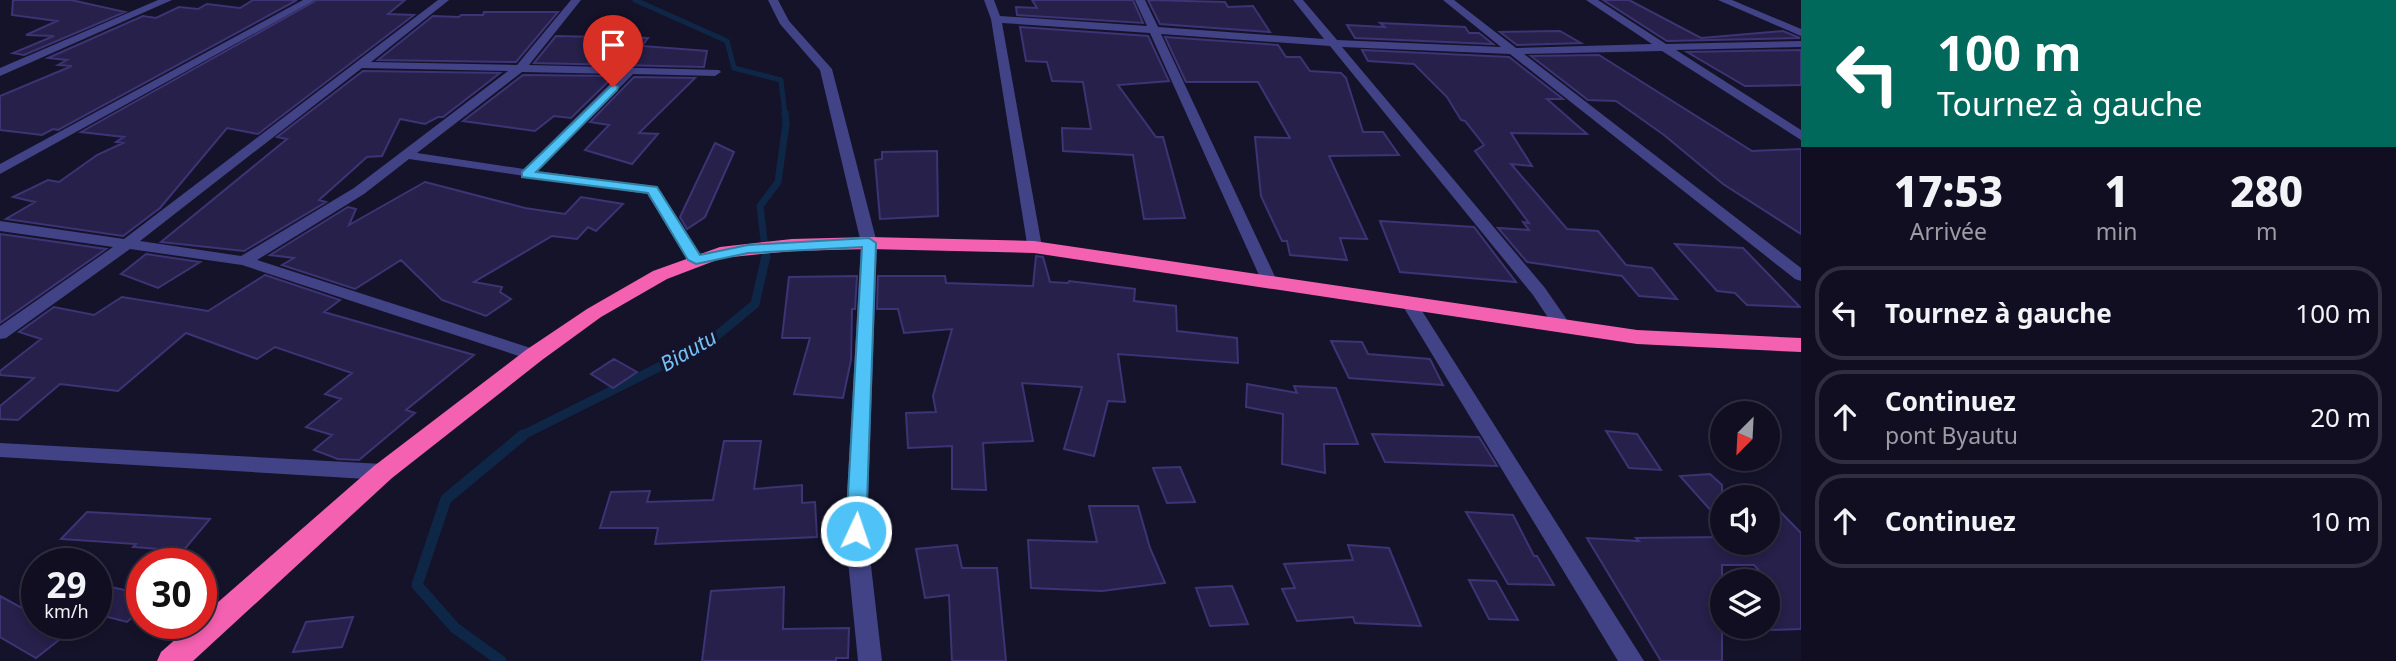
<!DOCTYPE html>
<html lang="fr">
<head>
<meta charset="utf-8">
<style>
  :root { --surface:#100e20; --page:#191729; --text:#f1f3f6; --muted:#9c9ca5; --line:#302e3e }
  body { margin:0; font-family:"Noto Sans",sans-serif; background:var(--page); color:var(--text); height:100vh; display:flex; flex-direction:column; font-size:26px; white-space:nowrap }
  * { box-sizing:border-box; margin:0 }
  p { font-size:23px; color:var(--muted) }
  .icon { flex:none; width:38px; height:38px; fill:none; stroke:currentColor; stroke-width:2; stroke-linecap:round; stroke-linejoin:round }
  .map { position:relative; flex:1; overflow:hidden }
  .sheet { display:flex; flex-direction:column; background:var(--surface); width:595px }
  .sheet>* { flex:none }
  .top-card { background:#00695c; color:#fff; overflow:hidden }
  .needle { width:46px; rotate:204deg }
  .fabs { position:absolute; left:1710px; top:401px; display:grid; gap:14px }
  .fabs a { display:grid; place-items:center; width:70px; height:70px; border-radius:50%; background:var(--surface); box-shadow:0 4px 10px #0003,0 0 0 2px var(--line); font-size:35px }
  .speed { position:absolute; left:21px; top:548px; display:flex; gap:14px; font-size:35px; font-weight:700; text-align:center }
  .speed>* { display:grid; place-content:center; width:91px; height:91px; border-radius:50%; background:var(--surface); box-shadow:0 4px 10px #0003,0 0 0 2px var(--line); line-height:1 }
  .speed small { font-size:18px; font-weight:400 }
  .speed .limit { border:10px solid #d22; background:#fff; color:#111 }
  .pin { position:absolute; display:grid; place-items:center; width:60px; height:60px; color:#fff; margin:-72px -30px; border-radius:50% 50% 50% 0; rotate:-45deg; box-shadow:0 0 7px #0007 }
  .pin .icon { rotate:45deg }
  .me { position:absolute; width:77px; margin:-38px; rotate:3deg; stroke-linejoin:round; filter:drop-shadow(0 0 5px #0008) }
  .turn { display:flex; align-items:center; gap:24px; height:147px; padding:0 21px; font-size:32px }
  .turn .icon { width:91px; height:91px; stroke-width:2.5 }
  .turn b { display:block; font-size:49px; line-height:60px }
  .eta { display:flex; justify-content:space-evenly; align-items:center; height:119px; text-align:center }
  .eta b { font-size:42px; font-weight:800; line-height:49px }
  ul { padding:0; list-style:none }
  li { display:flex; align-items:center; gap:21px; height:94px; margin:0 14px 10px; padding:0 7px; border:4px solid var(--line); border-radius:28px }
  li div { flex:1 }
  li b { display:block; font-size:26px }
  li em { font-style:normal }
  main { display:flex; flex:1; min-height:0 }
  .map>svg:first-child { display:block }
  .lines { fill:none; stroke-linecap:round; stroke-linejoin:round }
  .stream-far3 { stroke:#0f2747; stroke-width:5 }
  .stream-far2 { stroke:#0f2747; stroke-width:7 }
  .stream-far1 { stroke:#0f2747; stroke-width:9 }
  .stream { stroke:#0f2747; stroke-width:11 }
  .building { fill:#26204a; stroke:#3c3474; stroke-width:2 }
  .minor { fill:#414386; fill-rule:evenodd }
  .highway { fill:#f561b1; fill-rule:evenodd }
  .route { fill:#4fc3f7; stroke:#337fa1; stroke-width:2 }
  .labels { text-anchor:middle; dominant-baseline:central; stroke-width:7; stroke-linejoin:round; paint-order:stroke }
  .water-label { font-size:21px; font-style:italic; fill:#73c1f6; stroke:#15132a }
</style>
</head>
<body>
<main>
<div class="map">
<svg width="1801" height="661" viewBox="0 0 1801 661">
  <rect width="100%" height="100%" fill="#15132a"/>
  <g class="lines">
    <path class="stream-far3" d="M 635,0 L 727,41 L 734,68 L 781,80 L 785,115"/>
    <path class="stream-far2" d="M 766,257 L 760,206 L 778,182 L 786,124 L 785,113"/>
    <path class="stream-far1" d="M 519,437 L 709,342 L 755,304 L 766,256"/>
    <path class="stream" d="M 501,661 L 455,628 L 417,585 L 446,499 L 523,435"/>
  </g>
  <path class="building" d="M 13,0 L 71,0 L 125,12 L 24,55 L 13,53 L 54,36 L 26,35 L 57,21 L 12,15 Z
    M 253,0 L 297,0 L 58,130 L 53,129 L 42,135 L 0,130 L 0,96 L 72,66 L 58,65 L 67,60 L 48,58 L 143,16 L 156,18 L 179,7 L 198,9 L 207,4 L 240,8 Z
    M 317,0 L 405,0 L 388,14 L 414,15 L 258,134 L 227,128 L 160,208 L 123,236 L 6,219 L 35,202 L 13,197 L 48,180 L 59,182 L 97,155 L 123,143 L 116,142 L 124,137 L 81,132 Z
    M 1032,0 L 1133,0 L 1143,23 L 1017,15 L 1016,7 L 1037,8 Z
    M 1148,0 L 1225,2 L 1228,7 L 1253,6 L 1270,32 L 1160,24 Z
    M 1603,0 L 1629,0 L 1701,38 L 1783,31 L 1800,38 L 1667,41 Z
    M 484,12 L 558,12 L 516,62 L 378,60 L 433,16 L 459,17 L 461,15 L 483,15 Z
    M 1380,23 L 1465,27 L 1469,33 L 1479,33 L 1493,44 L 1355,38 L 1347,25 L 1385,27 Z
    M 1020,27 L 1148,36 L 1169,81 L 1118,85 L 1156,137 L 1163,137 L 1185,218 L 1144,219 L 1133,155 L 1063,151 L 1062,128 L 1091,129 L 1083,82 L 1052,81 L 1047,62 L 1026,61 Z
    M 1560,31 L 1581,43 L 1517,45 L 1500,32 Z
    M 556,36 L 648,38 L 642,46 L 707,51 L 704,67 L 534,63 Z
    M 1165,37 L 1278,45 L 1286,57 L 1300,57 L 1310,71 L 1341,73 L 1346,78 L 1363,132 L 1383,132 L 1399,155 L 1329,156 L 1367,239 L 1340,238 L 1347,260 L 1290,255 L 1287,241 L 1282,241 L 1261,196 L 1255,137 L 1290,138 L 1258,82 L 1186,82 Z
    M 1362,50 L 1509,57 L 1563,99 L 1547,99 L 1587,134 L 1511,133 L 1532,166 L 1511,164 L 1567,229 L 1598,231 L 1626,265 L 1652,268 L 1677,299 L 1639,296 L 1622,276 L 1527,262 L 1498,228 L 1529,230 L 1523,222 L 1529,223 L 1475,151 L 1484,145 L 1465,121 L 1461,120 L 1447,97 L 1414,64 L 1368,61 Z
    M 1801,50 L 1801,85 L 1745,86 L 1687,52 Z
    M 1599,55 L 1752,151 L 1801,149 L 1801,234 L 1723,184 L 1664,135 L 1616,101 L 1588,100 L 1531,56 Z
    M 363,71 L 500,73 L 443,117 L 438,117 L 425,124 L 400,119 L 382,156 L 367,157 L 319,200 L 326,202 L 244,251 L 161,242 L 287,139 L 277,137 Z
    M 523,75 L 614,76 L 571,118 L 554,116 L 535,131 L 463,121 Z
    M 634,77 L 695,78 L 639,133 L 658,134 L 632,164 L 585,150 L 609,125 L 590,122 Z
    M 715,143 L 734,152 L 705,217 L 687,229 L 680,217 Z
    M 937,151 L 938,216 L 880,219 L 875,160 L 882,159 L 882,152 Z
    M 425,182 L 525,208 L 565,214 L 581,197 L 623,204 L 596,231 L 588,227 L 577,239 L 552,236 L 474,282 L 502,287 L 500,292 L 511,299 L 486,316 L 442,300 L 401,260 L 355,289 L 282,265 L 294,258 L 270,255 L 348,207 L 356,209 L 349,225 Z
    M 1380,221 L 1474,227 L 1516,282 L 1400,272 Z
    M 0,234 L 106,249 L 0,323 Z
    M 1675,244 L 1743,248 L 1800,307 L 1747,305 L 1735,293 L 1717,291 Z
    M 146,254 L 200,262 L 158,288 L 121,274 Z
    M 1036,256 L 1043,257 L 1050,282 L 1068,283 L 1069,281 L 1135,289 L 1134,301 L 1176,306 L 1177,331 L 1237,338 L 1238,363 L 1118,354 L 1125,402 L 1108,401 L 1094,456 L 1064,449 L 1082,387 L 1022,383 L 1033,441 L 983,443 L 986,490 L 952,489 L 952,446 L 908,448 L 906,413 L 936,412 L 933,396 L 952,329 L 904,333 L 898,309 L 877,309 L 878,276 L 945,276 L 946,283 L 1033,286 Z
    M 265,275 L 340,300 L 324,312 L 474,355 L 406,410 L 415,413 L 359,460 L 338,459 L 314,450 L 332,435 L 306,427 L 341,399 L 325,394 L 352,373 L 275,347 L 257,359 L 186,333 L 118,391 L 60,384 L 18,420 L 0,419 L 0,406 L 34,378 L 0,375 L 0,371 L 41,339 L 19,332 L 54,307 L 94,315 L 122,297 L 208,311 Z
    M 857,276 L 855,309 L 852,309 L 851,360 L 843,398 L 794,394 L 810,338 L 782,338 L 789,277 Z
    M 1331,341 L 1362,342 L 1368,354 L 1430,359 L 1443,385 L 1349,378 Z
    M 614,359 L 637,372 L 613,388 L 591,374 Z
    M 1247,384 L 1297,393 L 1294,386 L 1336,388 L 1358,444 L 1324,444 L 1325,473 L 1282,464 L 1283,414 L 1246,407 Z
    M 1606,431 L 1637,434 L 1661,470 L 1629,468 Z
    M 1372,434 L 1479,437 L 1497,466 L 1385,462 Z
    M 724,441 L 761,441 L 754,489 L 802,485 L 802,503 L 815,502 L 817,537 L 655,544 L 658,528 L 600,528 L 611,492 L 650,491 L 647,502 L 713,500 Z
    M 1180,467 L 1195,502 L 1167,503 L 1153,468 Z
    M 1710,474 L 1722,485 L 1722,523 L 1680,476 Z
    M 1768,499 L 1801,533 L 1801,629 L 1768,630 L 1768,580 L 1754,565 L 1722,565 L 1722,661 L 1661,661 L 1587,538 L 1639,541 L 1636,538 L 1722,537 L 1722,542 L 1768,542 Z
    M 1089,506 L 1138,506 L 1150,548 L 1165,583 L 1102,591 L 1031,588 L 1028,540 L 1097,542 Z
    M 87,512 L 161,516 L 210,519 L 183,551 L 133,547 L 136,544 L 61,539 Z
    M 1466,512 L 1513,515 L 1534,556 L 1537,556 L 1554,585 L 1508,584 Z
    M 957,545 L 962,568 L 997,568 L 1006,661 L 952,661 L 949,595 L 925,598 L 916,549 Z
    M 1348,545 L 1389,548 L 1421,626 L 1355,623 L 1353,617 L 1297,621 L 1282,589 L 1295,588 L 1284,564 L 1353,560 Z
    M 1469,580 L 1496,581 L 1518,620 L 1489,619 Z
    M 1232,586 L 1248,624 L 1210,626 L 1196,588 Z
    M 111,587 L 142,594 L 142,608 L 127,622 L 96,614 L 96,601 Z
    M 784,587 L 783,629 L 849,628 L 848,658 L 836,658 L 836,661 L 702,661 L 711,591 Z
    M 0,596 L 37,616 L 37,623 L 50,623 L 68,633 L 36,658 L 0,637 Z
    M 353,617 L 342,647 L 293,652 L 306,622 Z"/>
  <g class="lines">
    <path class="minor" d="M 158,0 L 172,0 L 0,76 L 0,68 Z
      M 303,0 L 315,0 L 0,174 L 0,164 Z
      M 438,0 L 449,0 L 371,62 L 517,65 L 571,0 L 581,0 L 529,65 L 719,70 L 721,72 L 715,76 L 633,74 L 538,171 L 657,187 L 704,260 L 702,263 L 690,263 L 647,194 L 409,159 L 364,194 L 257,260 L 540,351 L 543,355 L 540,359 L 528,359 L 242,265 L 130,249 L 6,338 L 0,339 L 0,326 L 113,247 L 0,231 L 0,221 L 124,239 ZM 362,68 L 508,71 L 354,188 L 241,256 L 140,241 ZM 522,72 L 620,74 L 524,169 L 417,153 Z
      M 768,0 L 778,0 L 789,21 L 832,69 L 877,243 L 867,531 L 882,661 L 858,661 L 845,531 L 861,243 L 820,70 L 780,24 Z
      M 984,0 L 994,0 L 1000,16 L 1147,26 L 1135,0 L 1145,0 L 1158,27 L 1324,39 L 1293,0 L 1303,0 L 1337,40 L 1501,47 L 1443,0 L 1454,0 L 1516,48 L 1652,44 L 1586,0 L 1598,0 L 1666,44 L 1801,41 L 1801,47 L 1676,50 L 1801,130 L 1801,140 L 1662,51 L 1524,54 L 1801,268 L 1801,281 L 1795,279 L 1510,54 L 1342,47 L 1545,288 L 1572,327 L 1563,332 L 1557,331 L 1533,295 L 1330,46 L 1161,34 L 1277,281 L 1269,286 L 1263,284 L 1150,33 L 1002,23 L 1042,247 L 1034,252 L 1028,250 L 991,19 Z
      M 1718,0 L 1732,0 L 1801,29 L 1801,36 Z
      M 1409,298 L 1417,303 L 1644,661 L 1618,661 L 1401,303 Z
      M 0,443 L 383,464 L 390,467 L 393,472 L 390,477 L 383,480 L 0,457 Z"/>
    <path class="highway" d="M 869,237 L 1034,241 L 1637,330 L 1801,338 L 1801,352 L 1637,344 L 1034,253 L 869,249 L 792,251 L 722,258 L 667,279 L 601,317 L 542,360 L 392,478 L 193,661 L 157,661 L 161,652 L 194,623 L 201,623 L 201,617 L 374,466 L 526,350 L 587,309 L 653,271 L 720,247 L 792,239 Z"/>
  </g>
  <path class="route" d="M 613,84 L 618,87 L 617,90 L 536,172 L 657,187 L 700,255 L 748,245 L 869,238 L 876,243 L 866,531 L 863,536 L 856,539 L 848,536 L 846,531 L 862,247 L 748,253 L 696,264 L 688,260 L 648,193 L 522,177 L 522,172 Z"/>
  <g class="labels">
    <g class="water-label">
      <text transform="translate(688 350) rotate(-30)">Biautu</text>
    </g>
  </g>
</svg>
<div class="fabs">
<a><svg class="needle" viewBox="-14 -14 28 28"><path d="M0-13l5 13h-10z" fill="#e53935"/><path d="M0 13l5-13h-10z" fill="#9c9ca5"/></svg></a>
<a><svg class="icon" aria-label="sound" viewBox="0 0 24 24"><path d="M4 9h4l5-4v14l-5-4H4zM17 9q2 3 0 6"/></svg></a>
<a><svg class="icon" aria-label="layers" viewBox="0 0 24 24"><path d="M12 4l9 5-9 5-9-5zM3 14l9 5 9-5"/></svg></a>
</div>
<div class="speed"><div>29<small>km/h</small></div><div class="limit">30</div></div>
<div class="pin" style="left:613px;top:87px;background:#d93025"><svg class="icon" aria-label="arrive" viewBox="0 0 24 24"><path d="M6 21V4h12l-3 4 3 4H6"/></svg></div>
<svg class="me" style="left:856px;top:531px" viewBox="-20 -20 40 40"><circle r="17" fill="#4fc3f7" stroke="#fff" stroke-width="3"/><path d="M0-11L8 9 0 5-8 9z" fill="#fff"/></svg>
</div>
<section class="sheet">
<div class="top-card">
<div class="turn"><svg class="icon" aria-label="left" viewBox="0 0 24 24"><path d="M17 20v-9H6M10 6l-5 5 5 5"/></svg><div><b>100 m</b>Tournez à gauche</div></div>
</div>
<div class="eta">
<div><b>17:53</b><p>Arrivée</p></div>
<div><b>1</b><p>min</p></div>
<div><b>280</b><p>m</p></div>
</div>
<ul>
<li><svg class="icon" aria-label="left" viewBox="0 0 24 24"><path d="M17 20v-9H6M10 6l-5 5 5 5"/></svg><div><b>Tournez à gauche</b></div><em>100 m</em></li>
<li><svg class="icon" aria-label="ahead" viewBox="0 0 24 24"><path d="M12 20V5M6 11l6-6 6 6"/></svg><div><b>Continuez</b><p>pont Byautu</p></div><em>20 m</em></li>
<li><svg class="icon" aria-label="ahead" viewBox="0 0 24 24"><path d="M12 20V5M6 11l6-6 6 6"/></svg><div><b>Continuez</b></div><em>10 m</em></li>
</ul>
</section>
</main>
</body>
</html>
